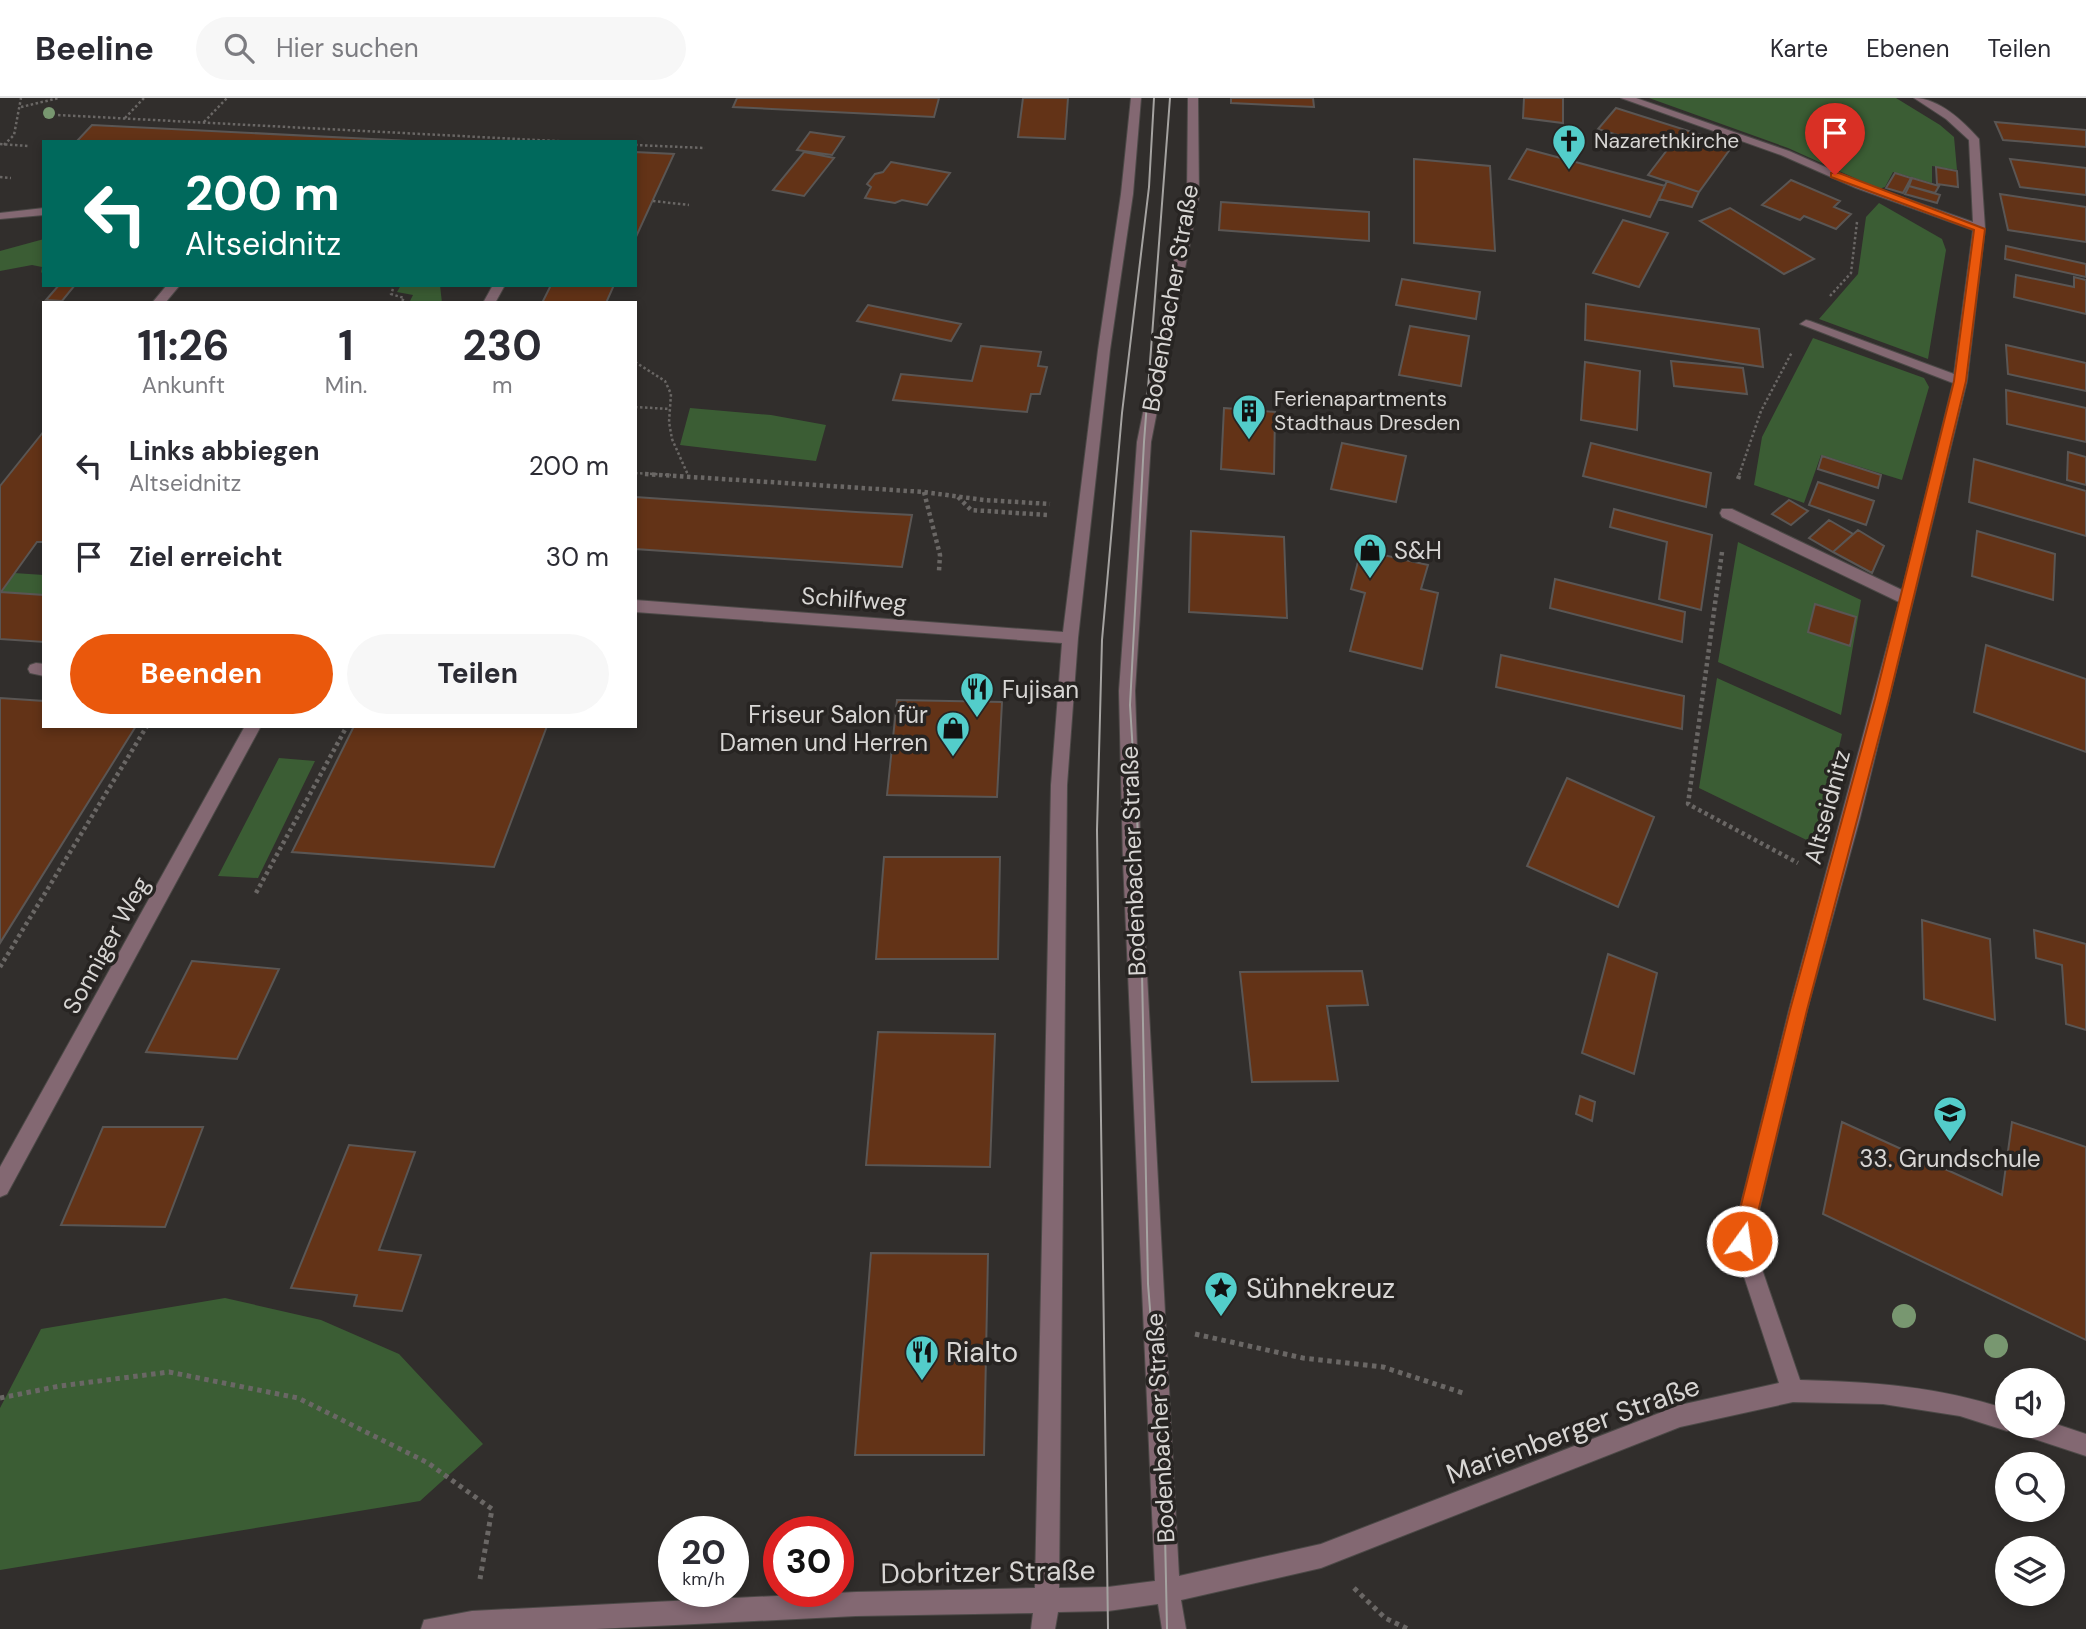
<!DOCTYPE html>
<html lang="de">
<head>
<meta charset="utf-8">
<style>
  :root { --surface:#fff; --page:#f7f7f7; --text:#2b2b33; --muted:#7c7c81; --line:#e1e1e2; --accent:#ea580c }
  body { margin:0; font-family:"DM Sans",sans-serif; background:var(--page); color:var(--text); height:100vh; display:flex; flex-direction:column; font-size:26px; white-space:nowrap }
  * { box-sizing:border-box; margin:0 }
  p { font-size:23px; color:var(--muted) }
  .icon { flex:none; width:38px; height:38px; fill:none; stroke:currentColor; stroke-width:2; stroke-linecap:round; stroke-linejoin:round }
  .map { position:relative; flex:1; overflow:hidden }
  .details { position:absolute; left:42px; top:203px; width:595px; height:427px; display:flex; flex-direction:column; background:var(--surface); border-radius:0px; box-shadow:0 4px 10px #0003 }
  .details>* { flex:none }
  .guide { position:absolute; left:42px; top:42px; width:595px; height:147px; border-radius:0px; box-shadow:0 4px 10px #0003; background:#00695c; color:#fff; overflow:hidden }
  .buttons { position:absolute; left:1995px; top:1270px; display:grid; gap:14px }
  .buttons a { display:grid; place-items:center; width:70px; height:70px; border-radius:50%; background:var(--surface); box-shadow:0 4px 10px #0003; font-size:35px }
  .speed { position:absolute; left:658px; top:1418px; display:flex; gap:14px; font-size:35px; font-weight:700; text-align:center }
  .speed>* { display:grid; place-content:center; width:91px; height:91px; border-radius:50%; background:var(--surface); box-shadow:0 4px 10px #0003; line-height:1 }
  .speed small { font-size:18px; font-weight:400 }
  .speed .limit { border:10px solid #d22; background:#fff; color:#111 }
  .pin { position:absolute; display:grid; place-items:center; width:60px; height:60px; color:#fff; margin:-72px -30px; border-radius:50% 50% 50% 0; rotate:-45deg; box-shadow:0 0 7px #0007 }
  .pin .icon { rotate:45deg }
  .me { position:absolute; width:77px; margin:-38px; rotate:14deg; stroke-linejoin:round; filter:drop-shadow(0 0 5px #0008) }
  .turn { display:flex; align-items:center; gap:24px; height:147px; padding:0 28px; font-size:32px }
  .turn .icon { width:91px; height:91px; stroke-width:2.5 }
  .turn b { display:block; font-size:49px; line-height:60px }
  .eta { display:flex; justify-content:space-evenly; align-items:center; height:119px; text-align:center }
  .eta b { font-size:42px; font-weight:700; line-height:49px }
  .button { display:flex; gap:14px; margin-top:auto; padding:14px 28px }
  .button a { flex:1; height:80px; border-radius:42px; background:var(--accent); color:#fff; font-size:28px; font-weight:700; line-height:80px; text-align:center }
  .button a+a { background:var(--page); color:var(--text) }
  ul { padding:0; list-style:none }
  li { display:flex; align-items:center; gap:21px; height:91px; padding:0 28px }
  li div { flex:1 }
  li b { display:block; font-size:26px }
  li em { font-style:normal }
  header { display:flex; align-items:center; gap:42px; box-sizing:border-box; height:98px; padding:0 35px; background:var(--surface); border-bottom:2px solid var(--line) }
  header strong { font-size:33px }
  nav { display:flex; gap:38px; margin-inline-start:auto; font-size:24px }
  .search { width:490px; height:63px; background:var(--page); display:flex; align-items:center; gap:18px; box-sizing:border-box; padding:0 24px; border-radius:38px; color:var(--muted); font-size:26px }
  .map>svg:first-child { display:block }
  .green { fill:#3b5d34 }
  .building { fill:#633317; stroke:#5a5654; stroke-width:2 }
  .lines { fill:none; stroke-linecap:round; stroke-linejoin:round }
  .minor-casing { stroke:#4c4947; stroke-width:2 }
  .path-far2 { stroke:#6a6765; stroke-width:2.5; stroke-dasharray:2.5 2.5; stroke-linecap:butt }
  .path-far1 { stroke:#6a6765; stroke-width:4.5; stroke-dasharray:3.5 3.5; stroke-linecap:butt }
  .path { stroke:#6a6765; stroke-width:5; stroke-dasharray:4.5 4.5; stroke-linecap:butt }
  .minor { fill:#836872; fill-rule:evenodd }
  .tram { stroke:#a5a3a1; stroke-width:2 }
  .tree { fill:#789770 }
  .route { fill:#ea580c; stroke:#983908; stroke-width:2 }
  .labels { text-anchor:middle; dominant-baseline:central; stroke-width:7; stroke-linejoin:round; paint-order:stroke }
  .far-poi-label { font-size:21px; fill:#d8d6d4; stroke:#272422; text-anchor:start }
  .street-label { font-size:24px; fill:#d8d6d4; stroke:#272422 }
  .poi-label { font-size:24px; fill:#d8d6d4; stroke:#272422; text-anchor:start }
  .near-poi-label { font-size:28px; fill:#d8d6d4; stroke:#272422; text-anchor:start }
  .near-street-label { font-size:28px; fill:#d8d6d4; stroke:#272422 }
</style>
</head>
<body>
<header>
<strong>Beeline</strong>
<div class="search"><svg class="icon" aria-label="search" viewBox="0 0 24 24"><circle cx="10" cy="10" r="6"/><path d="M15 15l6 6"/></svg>Hier suchen</div>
<nav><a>Karte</a><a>Ebenen</a><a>Teilen</a></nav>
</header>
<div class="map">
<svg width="2086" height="1531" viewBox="0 0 2086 1531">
  <rect width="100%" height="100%" fill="#312e2c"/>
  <path class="green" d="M 1649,0 L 1896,0 L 1940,27 L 1954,39 L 1957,72 L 1932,68 L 1932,85 L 1893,74 L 1885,89 L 1879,91 L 1788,50 Z
    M 1879,105 L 1942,141 L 1946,152 L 1928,261 L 1819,221 L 1858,176 L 1866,119 Z
    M 44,141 L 44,172 L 41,175 L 42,169 L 32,167 L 0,173 L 0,153 Z
    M 401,187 L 440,187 L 442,205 L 409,205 L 413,197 L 397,194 Z
    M 1813,240 L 1924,280 L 1929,289 L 1902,382 L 1821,357 L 1804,405 L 1754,387 L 1762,339 Z
    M 690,310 L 771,317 L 826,327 L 816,363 L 680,347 Z
    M 1738,444 L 1861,502 L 1841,617 L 1718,564 Z
    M 14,475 L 44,477 L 44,497 L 1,494 Z
    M 1717,580 L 1842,636 L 1817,747 L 1699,690 Z
    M 279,660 L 315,663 L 258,780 L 218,778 Z
    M 225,1200 L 321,1222 L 399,1256 L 483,1346 L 420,1403 L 0,1472 L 0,1310 L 41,1231 Z"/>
  <path class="building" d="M 737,0 L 939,0 L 934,19 L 733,9 Z
    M 1023,0 L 1068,0 L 1065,41 L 1018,39 Z
    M 1231,0 L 1313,0 L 1314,9 L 1231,5 Z
    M 1524,0 L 1563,0 L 1563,25 L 1523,20 Z
    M 1616,10 L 1733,47 L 1699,94 L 1648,77 L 1667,52 L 1598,31 Z
    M 1995,24 L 2086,32 L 2086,49 L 2003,42 Z
    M 92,27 L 431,44 L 76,44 Z
    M 810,34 L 844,39 L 832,57 L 797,52 Z
    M 1527,51 L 1665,88 L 1650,119 L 1509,81 Z
    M 635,54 L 674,56 L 635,141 Z
    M 804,54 L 834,60 L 804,98 L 773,92 Z
    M 1414,61 L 1490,68 L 1495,153 L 1414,145 Z
    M 2010,61 L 2086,70 L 2086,97 L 2020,89 Z
    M 891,64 L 950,75 L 927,107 L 902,102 L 895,105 L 865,100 L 871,89 L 867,86 L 875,76 L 883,74 Z
    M 1936,69 L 1957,73 L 1958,89 L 1937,86 Z
    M 1895,75 L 1911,80 L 1903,95 L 1886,90 Z
    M 1912,80 L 1939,88 L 1935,95 L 1909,88 Z
    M 1791,82 L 1840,103 L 1834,109 L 1851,116 L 1836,131 L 1804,118 L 1800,122 L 1762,107 Z
    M 1667,83 L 1699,94 L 1692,109 L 1659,101 Z
    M 1909,88 L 1940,97 L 1937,105 L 1905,96 Z
    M 2000,96 L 2086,109 L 2086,144 L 2008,132 Z
    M 1221,104 L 1369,114 L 1369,143 L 1219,132 Z
    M 1730,110 L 1814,161 L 1784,176 L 1700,123 Z
    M 1623,122 L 1668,135 L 1639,189 L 1593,175 Z
    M 2006,148 L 2086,166 L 2086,179 L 2005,161 Z
    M 2016,177 L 2074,189 L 2074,179 L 2086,182 L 2086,216 L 2014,199 Z
    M 1402,181 L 1480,194 L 1476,221 L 1396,207 Z
    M 59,187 L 75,187 L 62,203 L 46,202 Z
    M 551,187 L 614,187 L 606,205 L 542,205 Z
    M 1586,206 L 1759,231 L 1763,269 L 1585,242 Z
    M 868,207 L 961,226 L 951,243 L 857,223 Z
    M 1410,228 L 1469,238 L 1461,288 L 1399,277 Z
    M 2006,247 L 2086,265 L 2086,293 L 2008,276 Z
    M 981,248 L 1041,254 L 1038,268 L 1047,269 L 1040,296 L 1031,296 L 1027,314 L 893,302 L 901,276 L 972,283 Z
    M 1671,263 L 1743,270 L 1747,296 L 1674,288 Z
    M 1585,264 L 1640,273 L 1637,332 L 1581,322 Z
    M 2006,292 L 2086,310 L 2086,344 L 2007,326 Z
    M 1224,310 L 1275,314 L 1274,376 L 1221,371 Z
    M 44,333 L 44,444 L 37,444 L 1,494 L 44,497 L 44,544 L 0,541 L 0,388 Z
    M 1342,345 L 1406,358 L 1396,404 L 1331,391 Z
    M 1591,345 L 1711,375 L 1706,409 L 1583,378 Z
    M 2068,354 L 2086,359 L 2086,387 L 2067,382 Z
    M 1822,358 L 1881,377 L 1878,390 L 1818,371 Z
    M 1974,361 L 2086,393 L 2086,438 L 1969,404 Z
    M 1818,384 L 1874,403 L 1866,427 L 1809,407 Z
    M 635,399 L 856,414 L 912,417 L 902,469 L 635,451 Z
    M 1789,402 L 1808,413 L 1791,427 L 1772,416 Z
    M 1614,411 L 1712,437 L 1701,512 L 1659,501 L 1667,444 L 1610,429 Z
    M 1829,422 L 1853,436 L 1833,454 L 1809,440 Z
    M 1858,432 L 1884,448 L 1872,475 L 1833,454 Z
    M 1191,433 L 1284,439 L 1287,520 L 1189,514 Z
    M 1977,433 L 2055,456 L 2053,502 L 1972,478 Z
    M 1361,452 L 1428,467 L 1421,491 L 1438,495 L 1422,571 L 1350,553 L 1365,495 L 1351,491 Z
    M 1555,481 L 1685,514 L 1682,544 L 1550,510 Z
    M 1815,506 L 1856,519 L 1850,548 L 1808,534 Z
    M 1986,547 L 2086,581 L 2086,654 L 1974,614 Z
    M 1501,557 L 1684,598 L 1682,631 L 1496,589 Z
    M 0,600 L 44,603 L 44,628 L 136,628 L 0,845 Z
    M 897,602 L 1002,604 L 997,699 L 887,697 Z
    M 354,628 L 547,628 L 494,769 L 292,754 Z
    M 1567,680 L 1654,719 L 1618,809 L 1527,768 Z
    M 884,759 L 1000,759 L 998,861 L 876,861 Z
    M 1922,822 L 1990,841 L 1995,922 L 1924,901 Z
    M 2034,832 L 2086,846 L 2086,932 L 2066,926 L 2062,867 L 2036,860 Z
    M 1608,856 L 1657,875 L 1634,976 L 1582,955 Z
    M 192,863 L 279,871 L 237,961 L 146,954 Z
    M 1362,873 L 1368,907 L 1327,908 L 1338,983 L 1252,984 L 1240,874 Z
    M 878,934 L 995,936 L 990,1069 L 866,1067 Z
    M 1580,998 L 1595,1004 L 1592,1023 L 1576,1016 Z
    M 1842,1024 L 2002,1097 L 2012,1024 L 2086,1049 L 2086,1242 L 1823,1116 Z
    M 103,1029 L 203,1029 L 165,1129 L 61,1127 Z
    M 349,1047 L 415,1054 L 379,1152 L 421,1157 L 402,1213 L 354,1208 L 357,1197 L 291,1190 Z
    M 871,1155 L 988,1156 L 984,1357 L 855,1357 Z"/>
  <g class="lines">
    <g class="minor-casing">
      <path id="minor" d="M 1131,0 L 1141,0 L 1133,96 L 1110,252 L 1078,540 L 1067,687 L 1059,1490 L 1108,1489 L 1155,1483 L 1123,763 L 1119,593 L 1137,344 L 1187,99 L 1188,0 L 1198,0 L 1199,99 L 1151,344 L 1135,593 L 1141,763 L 1179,1478 L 1321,1446 L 1680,1307 L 1779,1285 L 1732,1142 L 1789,912 L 1899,504 L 1722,419 L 1720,415 L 1722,411 L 1732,411 L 1902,492 L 1953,285 L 1800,226 L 1806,222 L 1810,223 L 1954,276 L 1973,132 L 1856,90 L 1781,57 L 1621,0 L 1636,0 L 1789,53 L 1864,86 L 1973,124 L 1969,42 L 1946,21 L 1914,0 C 1939,0 1963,23 1979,41 L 1985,130 L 1967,283 L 1860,720 L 1807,912 L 1752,1142 L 1800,1282 C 1875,1284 1935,1288 2007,1311 L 2007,1328 L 2015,1330 L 2007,1333 L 1960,1318 L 1883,1306 L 1793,1304 L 1680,1329 L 1321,1470 L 1181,1502 L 1186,1531 L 1162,1531 L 1158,1506 L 1108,1513 L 1058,1514 L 1055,1531 L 1031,1531 L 1033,1515 L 856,1518 L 596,1531 L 421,1531 L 424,1522 L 472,1513 L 856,1494 L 1035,1490 L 1051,687 L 1062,545 L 635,514 L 635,502 L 1063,534 L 1098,252 L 1121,96 Z
        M 44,110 L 44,117 L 0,121 L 0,115 Z
        M 167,187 L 180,187 L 165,205 L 152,205 Z
        M 493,187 L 505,187 L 495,205 L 483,205 Z
        M 36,565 L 44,566 L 44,578 L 30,575 L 28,571 L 30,567 Z
        M 245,628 L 261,628 L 7,1096 L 0,1099 L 0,1069 Z
        M 2053,1325 L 2086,1336 L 2086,1358 L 2019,1336 L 2016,1328 L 2053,1328 Z"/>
    </g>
    <path class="path-far2" d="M 21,9 L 59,0
      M 58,17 L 575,44
      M 125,20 L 144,0
      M 204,24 L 227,0
      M 0,46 L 28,48
      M 4,47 L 14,37 L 21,0
      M 635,47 L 705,50
      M 0,79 L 11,80
      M 653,103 L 689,107
      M 393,191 L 391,196 L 404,200 L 401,205
      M 1830,198 L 1851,175 L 1857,124
      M 635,264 L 665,283 L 671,296 L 669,324 L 672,341 L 688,377
      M 635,309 L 670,311
      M 635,375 L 671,377
      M 1739,377 L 1761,313 L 1792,254"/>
    <path class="path-far1" d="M 645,376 L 924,394 L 984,402 L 1050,406
      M 1738,381 L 1740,376
      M 924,394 L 940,457 L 939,473
      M 958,399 L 971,412 L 1047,417
      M 1722,454 L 1688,706 L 1798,765
      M 256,795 L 347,628
      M 0,869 L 147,628"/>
    <path class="path" d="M 1195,1236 L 1303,1260 L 1383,1269 L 1463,1295
      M 0,1300 L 60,1288 L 169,1274 L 298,1300 L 428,1365 L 492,1411 L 480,1481
      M 1354,1490 L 1385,1520 L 1408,1531"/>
    <use href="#minor" class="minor"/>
    <path class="tram" d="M 1108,1531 L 1097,732 L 1102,542 L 1122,315 L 1149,89 L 1154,0
      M 1167,1531 L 1164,1387 L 1148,1186 L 1140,769 L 1130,607 L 1144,344 L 1170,0"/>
  </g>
  <g class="tree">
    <circle cx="49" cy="15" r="6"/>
    <circle cx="1904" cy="1218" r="12"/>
    <circle cx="1996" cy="1248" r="12"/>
  </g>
  <path class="route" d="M 1831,75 L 1839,75 L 1985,131 L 1966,283 L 1889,601 L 1807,912 L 1751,1143 L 1749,1149 L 1742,1152 L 1735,1149 L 1732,1143 L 1790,912 L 1875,601 L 1954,283 L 1974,132 L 1831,79 Z"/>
  <defs>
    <g id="church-pin" transform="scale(1.75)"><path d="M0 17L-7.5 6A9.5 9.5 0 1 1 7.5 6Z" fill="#53cdca" stroke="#272422"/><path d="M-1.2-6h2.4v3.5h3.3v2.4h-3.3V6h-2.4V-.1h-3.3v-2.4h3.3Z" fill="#111"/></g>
    <g id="building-pin" transform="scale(1.75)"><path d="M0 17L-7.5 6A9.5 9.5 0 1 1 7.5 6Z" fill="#53cdca" stroke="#272422"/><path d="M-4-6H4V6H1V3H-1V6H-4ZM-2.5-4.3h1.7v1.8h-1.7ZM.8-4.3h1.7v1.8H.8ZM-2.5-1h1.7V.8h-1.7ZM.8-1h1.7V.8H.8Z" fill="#111"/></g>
    <g id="shop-pin" transform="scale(1.75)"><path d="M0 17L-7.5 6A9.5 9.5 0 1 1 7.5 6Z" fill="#53cdca" stroke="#272422"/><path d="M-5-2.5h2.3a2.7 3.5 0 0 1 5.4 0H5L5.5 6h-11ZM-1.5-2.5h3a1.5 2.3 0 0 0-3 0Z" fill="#111"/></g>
    <g id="restaurant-pin" transform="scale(1.75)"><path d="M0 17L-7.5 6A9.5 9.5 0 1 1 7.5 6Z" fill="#53cdca" stroke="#272422"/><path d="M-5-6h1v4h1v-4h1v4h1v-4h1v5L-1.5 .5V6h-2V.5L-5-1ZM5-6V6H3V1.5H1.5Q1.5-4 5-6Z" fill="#111"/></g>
    <g id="school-pin" transform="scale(1.75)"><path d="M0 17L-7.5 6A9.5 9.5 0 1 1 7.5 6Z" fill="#53cdca" stroke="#272422"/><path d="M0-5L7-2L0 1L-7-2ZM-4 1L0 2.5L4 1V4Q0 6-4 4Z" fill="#111"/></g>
    <g id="sight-pin" transform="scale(1.75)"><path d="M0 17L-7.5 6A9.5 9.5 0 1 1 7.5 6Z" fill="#53cdca" stroke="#272422"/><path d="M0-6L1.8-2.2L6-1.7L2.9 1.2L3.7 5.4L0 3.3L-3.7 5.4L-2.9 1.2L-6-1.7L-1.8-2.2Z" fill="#111"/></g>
  </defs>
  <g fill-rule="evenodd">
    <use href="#church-pin" x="1569" y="43"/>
    <use href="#building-pin" x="1249" y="313"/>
    <use href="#shop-pin" x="1370" y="452"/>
    <use href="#restaurant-pin" x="977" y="591"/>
    <use href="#shop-pin" x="953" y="630"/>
    <use href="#school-pin" x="1950" y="1015"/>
    <use href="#sight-pin" x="1221" y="1190"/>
    <use href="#restaurant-pin" x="922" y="1254"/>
  </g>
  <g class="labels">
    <g class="far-poi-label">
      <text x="1594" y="43">Nazarethkirche</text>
      <text x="1274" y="301">Ferienapartments<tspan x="1274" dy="24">Stadthaus Dresden</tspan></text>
    </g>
    <g class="street-label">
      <text transform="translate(1170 200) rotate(-80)">Bodenbacher Straße</text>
      <text transform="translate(854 501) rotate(4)">Schilfweg</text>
      <text transform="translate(1827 709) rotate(-75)">Altseidnitz</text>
      <text transform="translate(1133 763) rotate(-92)">Bodenbacher Straße</text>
      <text transform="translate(106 847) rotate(-61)">Sonniger Weg</text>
      <text transform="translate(1160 1330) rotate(-93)">Bodenbacher Straße</text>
    </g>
    <g class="poi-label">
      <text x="1394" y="452">S&amp;H</text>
      <text x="1002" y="591">Fujisan</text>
      <text x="928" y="616" text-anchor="end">Friseur Salon für<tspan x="928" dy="28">Damen und Herren</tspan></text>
      <text x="1950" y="1060" text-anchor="middle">33. Grundschule</text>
    </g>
    <g class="near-poi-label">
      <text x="1246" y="1190">Sühnekreuz</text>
      <text x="946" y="1254">Rialto</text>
    </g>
    <g class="near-street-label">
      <text transform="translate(1573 1332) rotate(-20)">Marienberger Straße</text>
      <text transform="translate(988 1474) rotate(-1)">Dobritzer Straße</text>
    </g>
  </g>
</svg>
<div class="buttons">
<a><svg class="icon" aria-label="sound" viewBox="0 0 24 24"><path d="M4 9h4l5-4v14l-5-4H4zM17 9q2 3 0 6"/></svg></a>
<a><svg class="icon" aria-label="search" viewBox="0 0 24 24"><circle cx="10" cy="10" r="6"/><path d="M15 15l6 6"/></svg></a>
<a><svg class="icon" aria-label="layers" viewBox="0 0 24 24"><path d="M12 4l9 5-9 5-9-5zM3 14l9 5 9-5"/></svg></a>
</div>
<div class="speed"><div>20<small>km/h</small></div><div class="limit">30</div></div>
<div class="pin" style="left:1835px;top:77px;background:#d93025"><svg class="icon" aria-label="arrive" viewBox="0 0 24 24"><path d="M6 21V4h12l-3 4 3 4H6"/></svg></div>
<svg class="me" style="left:1742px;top:1143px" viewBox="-20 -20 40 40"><circle r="17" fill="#ea580c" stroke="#fff" stroke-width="3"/><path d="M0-11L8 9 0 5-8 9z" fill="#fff"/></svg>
<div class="guide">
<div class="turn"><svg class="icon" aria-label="left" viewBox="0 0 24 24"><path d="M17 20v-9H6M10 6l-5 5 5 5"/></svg><div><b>200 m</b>Altseidnitz</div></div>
</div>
<section class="details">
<div class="eta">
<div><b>11:26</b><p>Ankunft</p></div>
<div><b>1</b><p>Min.</p></div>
<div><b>230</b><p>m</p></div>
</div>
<ul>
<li><svg class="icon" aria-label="left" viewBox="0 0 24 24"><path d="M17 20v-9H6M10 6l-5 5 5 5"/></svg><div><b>Links abbiegen</b><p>Altseidnitz</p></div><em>200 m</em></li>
<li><svg class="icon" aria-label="arrive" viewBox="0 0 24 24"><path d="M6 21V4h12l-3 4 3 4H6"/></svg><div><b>Ziel erreicht</b></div><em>30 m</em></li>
</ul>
<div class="button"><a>Beenden</a><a>Teilen</a></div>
</section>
</div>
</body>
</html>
